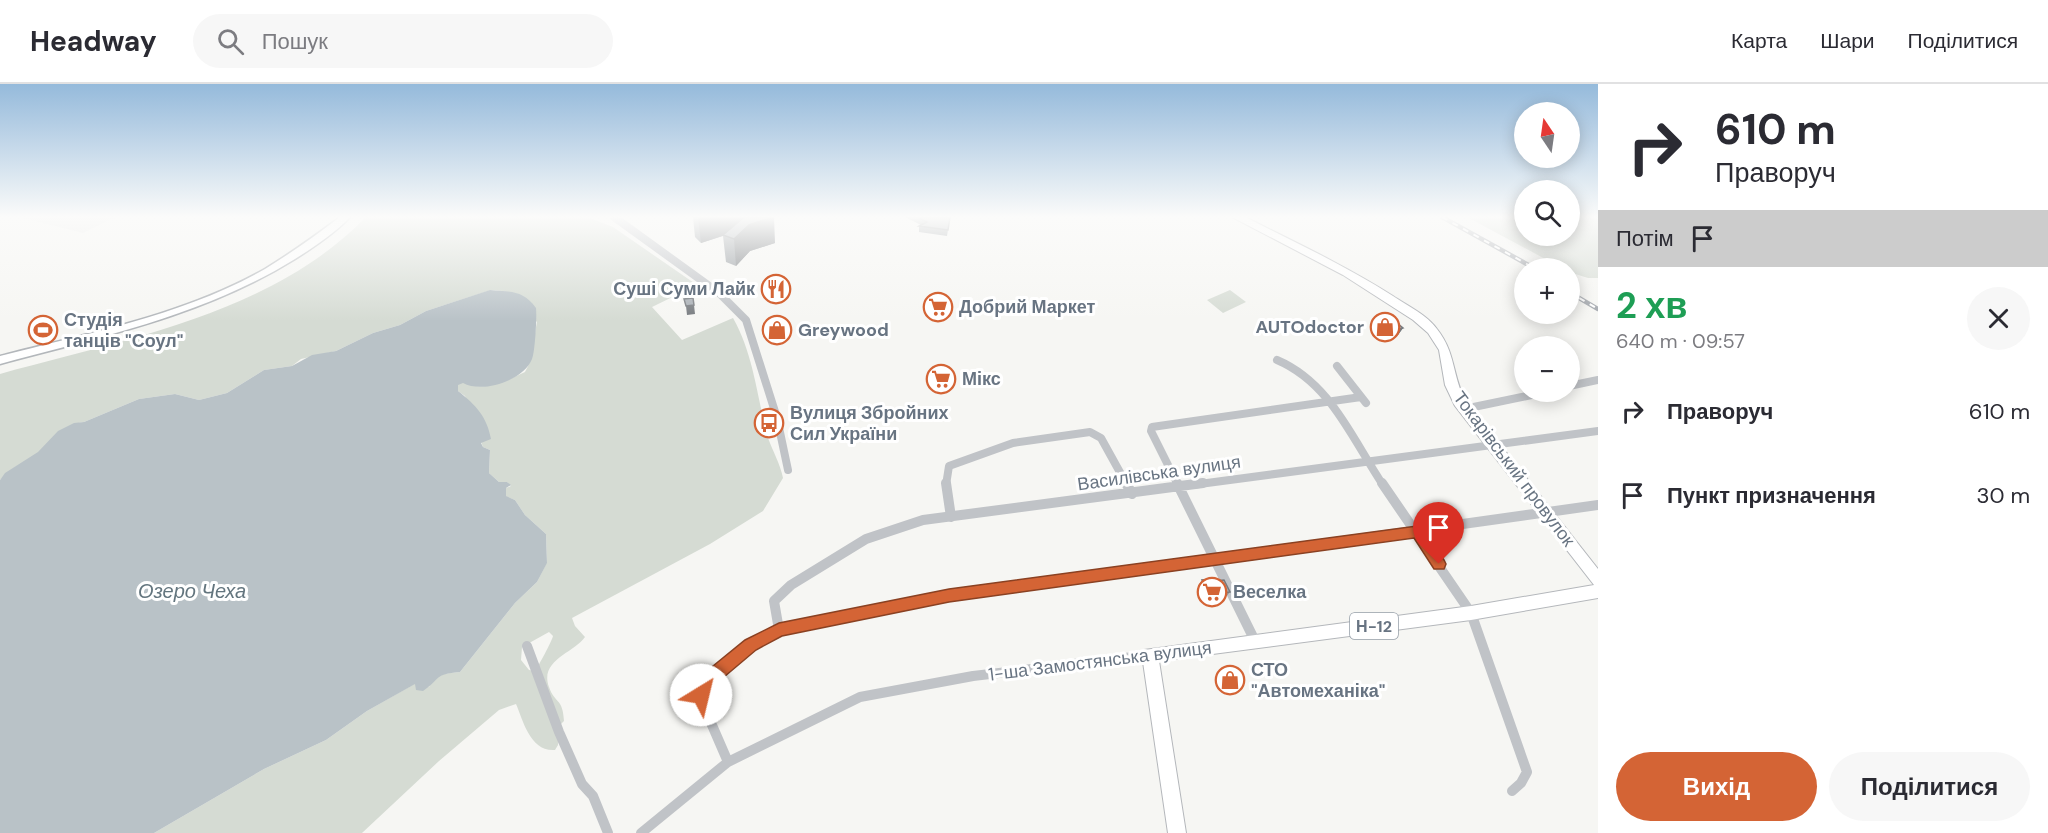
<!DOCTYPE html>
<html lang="uk">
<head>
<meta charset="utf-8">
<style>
  :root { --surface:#fff; --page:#f7f7f7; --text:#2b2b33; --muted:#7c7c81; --line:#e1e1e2; --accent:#d46435 }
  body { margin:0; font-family:"DM Sans",sans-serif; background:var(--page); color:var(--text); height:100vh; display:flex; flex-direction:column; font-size:22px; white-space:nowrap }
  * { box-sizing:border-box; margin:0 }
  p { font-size:20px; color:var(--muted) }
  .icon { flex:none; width:33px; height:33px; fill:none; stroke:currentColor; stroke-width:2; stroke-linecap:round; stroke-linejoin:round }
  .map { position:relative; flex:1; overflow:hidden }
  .drawer { display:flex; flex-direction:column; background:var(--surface); width:450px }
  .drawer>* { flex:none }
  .hud { background:#fff; color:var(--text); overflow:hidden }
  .needle { width:39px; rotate:347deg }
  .tools { position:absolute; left:1514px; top:18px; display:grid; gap:12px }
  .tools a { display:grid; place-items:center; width:66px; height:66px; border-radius:50%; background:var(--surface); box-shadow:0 3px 15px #0003; font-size:30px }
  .pin { position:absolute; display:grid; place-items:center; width:51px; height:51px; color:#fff; margin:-62px -26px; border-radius:50% 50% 50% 0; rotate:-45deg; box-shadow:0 0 6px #0007 }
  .pin .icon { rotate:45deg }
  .me { position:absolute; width:66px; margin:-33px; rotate:36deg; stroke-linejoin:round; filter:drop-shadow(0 0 4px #0008) }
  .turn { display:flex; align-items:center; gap:21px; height:126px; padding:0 18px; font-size:27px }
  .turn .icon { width:78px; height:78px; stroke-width:2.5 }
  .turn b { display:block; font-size:42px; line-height:51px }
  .then { display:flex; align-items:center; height:57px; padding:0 18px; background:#0003; gap:12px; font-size:22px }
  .round { display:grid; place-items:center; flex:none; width:63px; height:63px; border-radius:32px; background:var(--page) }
  .head { display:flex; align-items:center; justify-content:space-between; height:102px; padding:0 18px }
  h1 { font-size:36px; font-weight:700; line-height:45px; color:#1e9e55 }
  .primary-button { display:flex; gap:12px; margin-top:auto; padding:12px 18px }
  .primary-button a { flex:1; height:69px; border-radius:36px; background:var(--accent); color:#fff; font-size:24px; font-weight:700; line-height:69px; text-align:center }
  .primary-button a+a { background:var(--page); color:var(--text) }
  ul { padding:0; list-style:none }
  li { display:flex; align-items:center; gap:18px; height:84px; padding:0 18px }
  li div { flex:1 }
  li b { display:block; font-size:22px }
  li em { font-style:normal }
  header { display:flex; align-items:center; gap:36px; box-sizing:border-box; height:84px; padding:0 30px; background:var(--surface); border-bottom:2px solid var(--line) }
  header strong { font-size:28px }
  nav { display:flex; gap:33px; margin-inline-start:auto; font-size:21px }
  .search { width:420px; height:54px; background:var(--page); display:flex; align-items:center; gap:15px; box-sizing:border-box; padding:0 21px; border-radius:33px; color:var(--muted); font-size:22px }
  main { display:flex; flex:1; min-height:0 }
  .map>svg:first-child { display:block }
  .built { fill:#e7e8e7 }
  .green { fill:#d5dbd3; fill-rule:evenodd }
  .water { fill:#b9c2c7 }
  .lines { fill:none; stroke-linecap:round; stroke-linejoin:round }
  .secondary-casing { stroke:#b3b7bb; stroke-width:3 }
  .primary-casing { stroke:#b4b7bb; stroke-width:2 }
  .street-far1 { stroke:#c0c3c7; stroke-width:8 }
  .street { stroke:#c0c3c7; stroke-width:10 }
  .secondary { fill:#fff; fill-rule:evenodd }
  .primary { fill:#fff; fill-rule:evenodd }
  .rail-casing { stroke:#a2a6ac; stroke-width:4.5 }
  .rail { stroke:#fff; stroke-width:2; stroke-dasharray:6; stroke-linecap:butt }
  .wall { fill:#90969b }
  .shaded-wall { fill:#767a7e }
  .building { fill:#a8aeb4; stroke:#767a7e; stroke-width:1.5 }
  .route { fill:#d46435; stroke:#8a4122; stroke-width:1.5 }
  .labels { text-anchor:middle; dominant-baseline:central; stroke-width:6; stroke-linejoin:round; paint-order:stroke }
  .shield { fill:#fff; stroke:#959ea8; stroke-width:1.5 }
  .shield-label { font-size:16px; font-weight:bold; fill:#687482 }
  .poi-label { font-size:18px; font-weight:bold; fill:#687482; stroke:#fff; text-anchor:start }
  .street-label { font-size:18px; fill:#687482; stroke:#fff }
  .water-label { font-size:20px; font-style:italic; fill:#63757e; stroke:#fff }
</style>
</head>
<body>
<header>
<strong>Headway</strong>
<div class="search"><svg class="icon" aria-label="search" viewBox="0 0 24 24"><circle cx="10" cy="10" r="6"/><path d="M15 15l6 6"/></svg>Пошук</div>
<nav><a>Карта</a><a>Шари</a><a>Поділитися</a></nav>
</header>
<main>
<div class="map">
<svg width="1598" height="749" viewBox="0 0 1598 749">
  <rect width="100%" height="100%" fill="#f6f6f3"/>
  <path class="built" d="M 19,133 L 115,133 L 83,149 Z"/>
  <path class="green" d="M 366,133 L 587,133 L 613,143 L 697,201 L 652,223 L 682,256 L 733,234 C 754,271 757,314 768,354 C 773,368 780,379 783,394 L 763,427 L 710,460 L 572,534 L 575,542 L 585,553 C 574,569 539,576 549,603 C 555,620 563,614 564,637 L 559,642 L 558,661 L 555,666 C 530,668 523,636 516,620 L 499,626 L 439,677 L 362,749 L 154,749 L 264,685 L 326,656 L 367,627 L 416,599 L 429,603 C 435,590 447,589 460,588 L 515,519 L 537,498 L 547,478 L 546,450 L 525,431 L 515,416 L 505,412 L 506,404 L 511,402 L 507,398 L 499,398 L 489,389 L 490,366 L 483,363 L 465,312 L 458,307 L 458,300 L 464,298 C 481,309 509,296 525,288 C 535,271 533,256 537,238 L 504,207 L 491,206 L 426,227 L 400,241 L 373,249 L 336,267 L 301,275 L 292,282 L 264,286 L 227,309 L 199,316 L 175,310 L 139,315 L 84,338 C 64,340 52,357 38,369 C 25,379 10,383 0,396 L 0,290 C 125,255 272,230 366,133 ZM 549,548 L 553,552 C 552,557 538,583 535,587 L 529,586 L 521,576 L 522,563 Z
    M 1467,133 L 1524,133 L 1524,152 L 1569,152 L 1569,133 L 1598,133 L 1598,194 L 1588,194 L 1569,188 L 1569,184 L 1562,184 Z
    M 1230,206 L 1246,218 L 1223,229 L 1207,216 Z"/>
  <path class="water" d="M 490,206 C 511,208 523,206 536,224 C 537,233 535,269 532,275 C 524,296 483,310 463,299 L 458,301 L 458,307 C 476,321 487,333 491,355 L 481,359 L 483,363 L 490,366 L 489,389 L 499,398 L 507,398 L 511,401 L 506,404 L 506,412 L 515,416 L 525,431 L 546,450 L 547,479 L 537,498 L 515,519 L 460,588 C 433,590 441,595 423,607 L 416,606 L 415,600 L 367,627 L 326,656 L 264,685 L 154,749 L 0,749 L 0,396 L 5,389 L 38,368 L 58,347 L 74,339 L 84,338 L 139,315 L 175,310 L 199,316 L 227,309 L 264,286 L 292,282 L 312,271 L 336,267 L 373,249 L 400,241 L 426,227 Z"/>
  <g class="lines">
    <g class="secondary-casing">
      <path id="secondary" d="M 340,133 L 350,133 C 335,149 314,163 295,175 C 205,231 101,253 0,280 L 0,272 C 89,249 184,231 265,185 C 291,169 315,152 340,133 Z"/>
    </g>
    <g class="primary-casing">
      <path id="primary" d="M 1232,133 L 1245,133 C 1295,158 1346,182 1393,212 C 1408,222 1427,231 1437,245 C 1456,269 1452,291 1465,316 L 1598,485 L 1598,514 L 1471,536 L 1159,577 L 1186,749 L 1168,749 L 1142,571 L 1144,566 L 1471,522 L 1594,501 L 1455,322 L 1445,301 L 1439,266 L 1428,249 L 1413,236 L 1343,191 Z"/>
    </g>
    <path class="street-far1" d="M 614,133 L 719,209 L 746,236 L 777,334 L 788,386
      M 1277,276 C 1331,299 1352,355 1383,401
      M 1337,282 L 1366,319
      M 1569,302 L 1598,296
      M 1464,325 L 1546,308
      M 946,401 L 949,382 L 1013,359 L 1090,348 L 1101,354 L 1127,401
      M 1178,401 L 1151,347 L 1152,343 L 1361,313
      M 1192,401 L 1598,347"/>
    <path class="street" d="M 946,399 L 951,433
      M 1126,399 L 1132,410
      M 1177,399 L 1256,559
      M 1382,399 L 1471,529 L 1527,688 L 1521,699 L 1512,707
      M 779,546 L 774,517 L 791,501 L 866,455 L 923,436 L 1203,399
      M 527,562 L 559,648 L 582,700 L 593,712 L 608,749
      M 728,678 L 702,618 L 703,601 L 750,561 L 779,546 L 949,512 L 1598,421
      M 641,749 L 728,678 L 860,613 L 973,592 L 1150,571"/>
    <use href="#secondary" class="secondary"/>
    <use href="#primary" class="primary"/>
    <g class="rail-casing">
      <path id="rail" d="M 1442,133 L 1534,184
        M 1569,208 L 1598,225"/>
    </g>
    <use href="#rail" class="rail"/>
  </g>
  <path class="wall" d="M 693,133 L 744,133 L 775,159 L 750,167 L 736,182 L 726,178 L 723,152 L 701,159 L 695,153 Z
    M 905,133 L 950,133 L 947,152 L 919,148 L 919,142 L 921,141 Z
    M 1388,241 L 1403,244 L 1398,251 L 1389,253 L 1383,248 Z
    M 1202,496 L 1213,497 L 1230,508 L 1225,514 L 1205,517 L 1198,502 Z"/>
  <path class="shaded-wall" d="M 698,133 L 744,133 L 725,151 L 701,159 Z
    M 772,133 L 774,133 L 775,159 L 750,167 L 736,182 L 734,155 L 749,141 Z
    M 694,221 L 695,230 L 687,231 L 686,222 Z
    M 1403,244 L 1398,251 L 1389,253 L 1394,247 Z"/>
  <path class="building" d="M 746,133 L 772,133 L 749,141 L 734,155 L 723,151 L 743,134 Z
    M 917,133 L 950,133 L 948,146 L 919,142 L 927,138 Z
    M 693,214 L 694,221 L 686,222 L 684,215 Z
    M 1397,239 L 1403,244 L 1394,247 L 1388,241 Z
    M 942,288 L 947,297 L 941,298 L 936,289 Z
    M 1212,495 L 1213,497 L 1224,496 L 1230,508 L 1210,511 L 1202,496 Z"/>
  <linearGradient id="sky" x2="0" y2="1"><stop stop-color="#95badb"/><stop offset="0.56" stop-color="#fbfbfa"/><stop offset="1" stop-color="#fbfbfa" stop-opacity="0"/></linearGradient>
  <rect width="1598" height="237" fill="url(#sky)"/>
  <path class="route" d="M 1417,442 L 1422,443 L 1444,476 L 1446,480 L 1444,485 L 1434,485 L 1414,454 L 949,518 L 782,552 L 756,566 L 724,593 L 711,605 L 707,617 L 701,619 L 695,617 L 693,611 L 698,596 L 713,582 L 745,556 L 779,539 L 949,505 Z"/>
  <defs>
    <g id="restaurant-ring" transform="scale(1.5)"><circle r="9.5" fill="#fff" stroke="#d46435" stroke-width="1.5"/><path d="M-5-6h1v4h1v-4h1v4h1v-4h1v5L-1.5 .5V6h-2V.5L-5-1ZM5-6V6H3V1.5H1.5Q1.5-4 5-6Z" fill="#d46435"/></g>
    <g id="supermarket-ring" transform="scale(1.5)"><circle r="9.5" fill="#fff" stroke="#d46435" stroke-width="1.5"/><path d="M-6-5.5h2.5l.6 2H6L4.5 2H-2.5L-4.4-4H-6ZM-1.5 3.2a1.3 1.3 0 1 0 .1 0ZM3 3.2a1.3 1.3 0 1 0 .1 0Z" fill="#d46435"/></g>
    <g id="shop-ring" transform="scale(1.5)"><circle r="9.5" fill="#fff" stroke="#d46435" stroke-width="1.5"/><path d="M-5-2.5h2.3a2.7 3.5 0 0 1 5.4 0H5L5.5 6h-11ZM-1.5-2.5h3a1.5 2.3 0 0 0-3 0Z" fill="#d46435"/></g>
    <g id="stadium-ring" transform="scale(1.5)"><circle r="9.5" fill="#fff" stroke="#d46435" stroke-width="1.5"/><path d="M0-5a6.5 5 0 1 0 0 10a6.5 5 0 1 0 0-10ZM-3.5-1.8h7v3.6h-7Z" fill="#d46435"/></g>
    <g id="bus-ring" transform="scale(1.5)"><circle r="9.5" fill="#fff" stroke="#d46435" stroke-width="1.5"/><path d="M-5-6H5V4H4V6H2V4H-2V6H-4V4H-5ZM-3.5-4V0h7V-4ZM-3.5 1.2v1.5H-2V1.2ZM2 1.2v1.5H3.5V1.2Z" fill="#d46435"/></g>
  </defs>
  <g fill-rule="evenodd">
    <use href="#restaurant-ring" x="776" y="205"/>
    <use href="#supermarket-ring" x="938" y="223"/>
    <use href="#shop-ring" x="1385" y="243"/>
    <use href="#stadium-ring" x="43" y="246"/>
    <use href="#shop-ring" x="777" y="246"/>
    <use href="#supermarket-ring" x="941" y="295"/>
    <use href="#bus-ring" x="769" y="339"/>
    <use href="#supermarket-ring" x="1212" y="508"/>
    <use href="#shop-ring" x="1230" y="596"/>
  </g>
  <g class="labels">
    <rect class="shield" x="1350" y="529" width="48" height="26" rx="4.5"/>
    <g class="shield-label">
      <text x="1374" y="542">Н-12</text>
    </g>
    <g class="poi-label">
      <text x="755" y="205" text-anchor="end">Суші Суми Лайк</text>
      <text x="959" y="223">Добрий Маркет</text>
      <text x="64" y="236">Студія<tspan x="64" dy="21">танців "Соул"</tspan></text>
      <text x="1364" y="243" text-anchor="end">AUTOdoctor</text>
      <text x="798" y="246">Greywood</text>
      <text x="962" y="295">Мікс</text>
      <text x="790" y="329">Вулиця Збройних<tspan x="790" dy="21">Сил України</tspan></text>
      <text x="1233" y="508">Веселка</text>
      <text x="1251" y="586">СТО<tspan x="1251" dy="21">"Автомеханіка"</tspan></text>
    </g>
    <g class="street-label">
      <text transform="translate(1514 385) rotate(53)">Токарівський провулок</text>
      <text transform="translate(1159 389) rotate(-8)">Василівська вулиця</text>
      <text transform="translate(1100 577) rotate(-7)">1-ша Замостянська вулиця</text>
    </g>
    <g class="water-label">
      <text x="192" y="507">Озеро Чеха</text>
    </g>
  </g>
</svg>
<div class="tools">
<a><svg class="needle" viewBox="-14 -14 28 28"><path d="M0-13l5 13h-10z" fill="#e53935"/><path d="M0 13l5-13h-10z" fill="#7c7c81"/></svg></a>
<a><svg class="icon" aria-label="search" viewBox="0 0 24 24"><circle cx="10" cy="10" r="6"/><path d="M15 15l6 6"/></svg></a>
<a>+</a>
<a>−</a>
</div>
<div class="pin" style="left:1439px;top:480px;background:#d93025"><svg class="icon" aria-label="arrive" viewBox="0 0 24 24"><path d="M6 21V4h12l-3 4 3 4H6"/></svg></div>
<svg class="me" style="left:701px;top:611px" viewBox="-20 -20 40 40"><circle r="19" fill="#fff"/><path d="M0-13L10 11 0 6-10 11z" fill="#d46435"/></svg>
</div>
<section class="drawer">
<div class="hud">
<div class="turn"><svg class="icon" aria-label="right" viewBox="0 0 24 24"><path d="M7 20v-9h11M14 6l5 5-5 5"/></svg><div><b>610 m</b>Праворуч</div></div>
<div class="then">Потім<svg class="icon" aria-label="arrive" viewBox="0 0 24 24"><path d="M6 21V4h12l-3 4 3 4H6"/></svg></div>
</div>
<div class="head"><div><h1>2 хв</h1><p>640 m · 09:57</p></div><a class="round"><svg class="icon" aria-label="close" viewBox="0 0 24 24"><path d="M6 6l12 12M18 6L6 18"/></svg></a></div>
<ul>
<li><svg class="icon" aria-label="right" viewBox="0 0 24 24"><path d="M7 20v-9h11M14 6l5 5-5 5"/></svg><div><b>Праворуч</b></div><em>610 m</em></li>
<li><svg class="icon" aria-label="arrive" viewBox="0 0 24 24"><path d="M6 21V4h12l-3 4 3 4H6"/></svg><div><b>Пункт призначення</b></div><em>30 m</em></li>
</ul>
<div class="primary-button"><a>Вихід</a><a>Поділитися</a></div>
</section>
</main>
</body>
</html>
